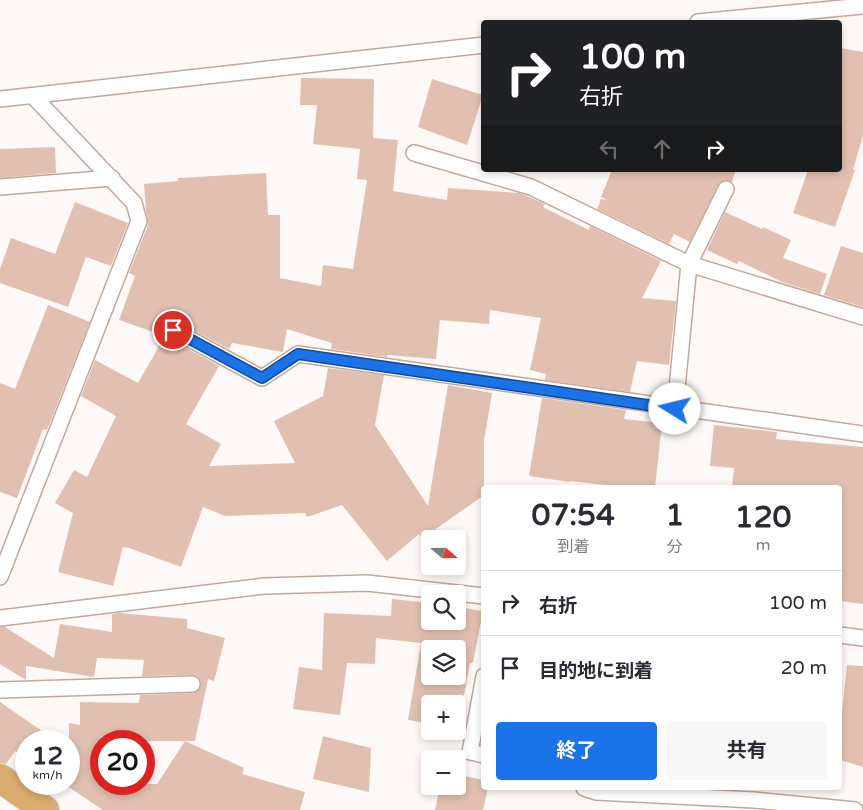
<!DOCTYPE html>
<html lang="ja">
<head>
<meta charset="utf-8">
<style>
  :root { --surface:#fff; --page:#f7f7f7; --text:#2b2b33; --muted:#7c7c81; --line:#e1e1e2; --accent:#1a73e8 }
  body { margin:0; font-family:"Varela Round","Noto Sans JP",sans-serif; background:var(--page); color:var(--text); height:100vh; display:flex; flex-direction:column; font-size:19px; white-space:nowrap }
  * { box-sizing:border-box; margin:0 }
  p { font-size:16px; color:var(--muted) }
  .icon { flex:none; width:28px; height:28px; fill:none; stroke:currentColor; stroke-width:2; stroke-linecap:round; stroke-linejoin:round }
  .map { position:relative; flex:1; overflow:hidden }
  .side { position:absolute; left:481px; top:485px; width:361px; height:305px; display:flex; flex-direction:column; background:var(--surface); border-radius:5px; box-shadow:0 2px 8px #0003 }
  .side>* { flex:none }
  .top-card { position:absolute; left:481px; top:20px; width:361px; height:152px; border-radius:5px; box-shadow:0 2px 8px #0003; background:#202124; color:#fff; overflow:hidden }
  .needle { width:32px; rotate:110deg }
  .fabs { position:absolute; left:421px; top:530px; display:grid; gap:10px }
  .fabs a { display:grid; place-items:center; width:45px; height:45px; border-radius:5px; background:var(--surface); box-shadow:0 2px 8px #0003; font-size:25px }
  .speed { position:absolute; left:15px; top:730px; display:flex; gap:10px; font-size:25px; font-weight:700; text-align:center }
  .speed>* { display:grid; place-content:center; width:65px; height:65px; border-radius:50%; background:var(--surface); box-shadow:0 2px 8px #0003; line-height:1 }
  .speed small { font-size:12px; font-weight:400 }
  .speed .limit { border:8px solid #d22; background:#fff; color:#111 }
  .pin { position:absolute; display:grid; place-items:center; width:42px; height:42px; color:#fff; margin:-21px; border:2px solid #fff; border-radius:50%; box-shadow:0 1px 5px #0007 }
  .me { position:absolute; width:55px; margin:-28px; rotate:279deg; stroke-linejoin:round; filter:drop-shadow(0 0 4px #0008) }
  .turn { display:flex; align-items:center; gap:18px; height:105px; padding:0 15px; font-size:22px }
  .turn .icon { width:65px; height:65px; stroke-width:2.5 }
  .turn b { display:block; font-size:35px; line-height:42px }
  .lanes { display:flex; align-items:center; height:48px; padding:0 15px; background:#0003; justify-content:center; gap:25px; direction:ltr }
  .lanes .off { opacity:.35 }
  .eta { display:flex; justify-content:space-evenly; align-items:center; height:85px; text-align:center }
  .eta b { font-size:30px; font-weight:700; line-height:35px }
  .button { display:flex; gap:10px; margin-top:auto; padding:10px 15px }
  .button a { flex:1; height:58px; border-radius:5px; background:var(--accent); color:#fff; font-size:20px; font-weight:700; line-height:58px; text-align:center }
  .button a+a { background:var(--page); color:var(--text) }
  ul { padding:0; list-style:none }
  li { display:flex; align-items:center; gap:15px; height:65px; padding:0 15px; border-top:1px solid var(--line) }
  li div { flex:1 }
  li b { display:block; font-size:19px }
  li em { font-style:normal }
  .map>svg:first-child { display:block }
  .building { fill:#e1c0b1; fill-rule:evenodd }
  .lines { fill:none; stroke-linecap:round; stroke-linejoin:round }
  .service-casing { stroke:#c2a89c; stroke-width:18 }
  .primary-casing { stroke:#d7d5d5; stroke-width:30 }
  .service { stroke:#fff; stroke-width:15 }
  .primary { stroke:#daac6e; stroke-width:28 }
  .route-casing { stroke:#114b97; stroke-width:12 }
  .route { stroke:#1a73e8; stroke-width:9 }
</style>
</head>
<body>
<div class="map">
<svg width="863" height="810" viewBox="0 0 863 810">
  <rect width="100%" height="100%" fill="#fef9f6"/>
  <path class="building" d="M 840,48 L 863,52 L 863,135 L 853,170 L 855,170 L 835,227 L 793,213 L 808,170 L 840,170 Z
    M 301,78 L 374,79 L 373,138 L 398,140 L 393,191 L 447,200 L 448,188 L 520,193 L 545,204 L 543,207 L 589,230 L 590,226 L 661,261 L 642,298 L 676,301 L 669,365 L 637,361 L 630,392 L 545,380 L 546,374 L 530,370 L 541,318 L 490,310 L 489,324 L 440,320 L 436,359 L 387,355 L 387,357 L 331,349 L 332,343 L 287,329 L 283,352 L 232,343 L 229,349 L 177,322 L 169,322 L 164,330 L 168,338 L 219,366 L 186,424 L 221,444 L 209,466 L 295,463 L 274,421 L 323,396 L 328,368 L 384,375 L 375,425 L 428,506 L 448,385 L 492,393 L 484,441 L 484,495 L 422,539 L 419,534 L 387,561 L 342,505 L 307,517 L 305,513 L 225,516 L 203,507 L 181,567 L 129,548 L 123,547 L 113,586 L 58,572 L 73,513 L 55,503 L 74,470 L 87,477 L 116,416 L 81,396 L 95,360 L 138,383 L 165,336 L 119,320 L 135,276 L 129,273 L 146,230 L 147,230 L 148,219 L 146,211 L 144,184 L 178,181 L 178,178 L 266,173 L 268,215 L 280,215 L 280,278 L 321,286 L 323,265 L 353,269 L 367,180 L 357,179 L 360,149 L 313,144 L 317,105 L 300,105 Z
    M 432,79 L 483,95 L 467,145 L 418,127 Z
    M 55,147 L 56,173 L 0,178 L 0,149 Z
    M 612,170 L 736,170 L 732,182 L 725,180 L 718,185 L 690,242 L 674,234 L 669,244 L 597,209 L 601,199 L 607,200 L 601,197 Z
    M 75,202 L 128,223 L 111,266 L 86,257 L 68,307 L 0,283 L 0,269 L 11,238 L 55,254 Z
    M 725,212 L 762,229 L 763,227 L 791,240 L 783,258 L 827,274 L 820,294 L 782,282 L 739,261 L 737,264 L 707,250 Z
    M 841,246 L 863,253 L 863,307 L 824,295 Z
    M 48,305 L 90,322 L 47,430 L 43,429 L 17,498 L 0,492 L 0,383 L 15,389 Z
    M 542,398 L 626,410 L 624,419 L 662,423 L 655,488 L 632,488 L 570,481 L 570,482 L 529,476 Z
    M 714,425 L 777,432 L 776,439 L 863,447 L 863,604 L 840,601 L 840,488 L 732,488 L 734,468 L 710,466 Z
    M 392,599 L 430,603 L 430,621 L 458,621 L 458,607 L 483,611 L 473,663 L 470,663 L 458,728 L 458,704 L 430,704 L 430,724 L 408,720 L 421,643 L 376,638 L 375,664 L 347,663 L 340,715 L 293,709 L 299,667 L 322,670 L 324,613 L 391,616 ZM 430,649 L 458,649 L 458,676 L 430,676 Z
    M 120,613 L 187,619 L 187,628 L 225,638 L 214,681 L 208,679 L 195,741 L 185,741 L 244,768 L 242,774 L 305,792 L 300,810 L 103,810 L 64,784 L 69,784 L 69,723 L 80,725 L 80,702 L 139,703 L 140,695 L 193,693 L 200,688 L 200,680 L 197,676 L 192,675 L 142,676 L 144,660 L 97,658 L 94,677 L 26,666 L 26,680 L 0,664 L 0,627 L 5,627 L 54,658 L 60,624 L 112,632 L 112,614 ZM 101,741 L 185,741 L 157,784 L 101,784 Z
    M 847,665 L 863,666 L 863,767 L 840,760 L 840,722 L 841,722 Z
    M 0,702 L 26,720 L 57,741 L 26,741 L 26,758 L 15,751 L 6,764 L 0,763 Z
    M 323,736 L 371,748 L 369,792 L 313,779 Z
    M 458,775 L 484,780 L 484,788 L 488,788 L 483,810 L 435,810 L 440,786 L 458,786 Z"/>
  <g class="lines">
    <g class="service-casing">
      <path id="service" d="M 698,22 L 863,6
        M 0,99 L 484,45
        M 414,153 L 531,187 L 689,264 L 863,317
        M 0,187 L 112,178
        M 173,330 L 262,378 L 298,354 C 487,380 675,409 863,434
        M 675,409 L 689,264 L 726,189
        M 0,577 L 139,221 L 134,203 L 33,96
        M 0,618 L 264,586 L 367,583 L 484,596
        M 840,635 L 863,638
        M 484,676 L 470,752 L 484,755
        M 0,690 L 192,684
        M 584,788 L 596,792 L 754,800 L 855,810"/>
    </g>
    <g class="primary-casing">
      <path id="primary" d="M 0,778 L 45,810"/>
    </g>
    <use href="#service" class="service"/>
    <use href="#primary" class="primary"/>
  </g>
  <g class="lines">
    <g class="route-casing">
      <path id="route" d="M 173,330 L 262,378 L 298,354 L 675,409"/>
    </g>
    <use href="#route" class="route"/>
  </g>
</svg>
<div class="fabs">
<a><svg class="needle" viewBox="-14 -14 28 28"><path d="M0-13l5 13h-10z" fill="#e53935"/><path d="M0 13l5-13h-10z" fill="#7c7c81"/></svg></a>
<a><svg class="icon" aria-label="search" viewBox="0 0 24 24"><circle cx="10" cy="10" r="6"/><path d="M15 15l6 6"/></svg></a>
<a><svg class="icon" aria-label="layers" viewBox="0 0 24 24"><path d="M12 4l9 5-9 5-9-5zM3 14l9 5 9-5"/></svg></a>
<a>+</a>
<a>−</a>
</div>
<div class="speed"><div>12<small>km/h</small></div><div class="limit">20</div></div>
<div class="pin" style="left:173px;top:330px;background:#d93025"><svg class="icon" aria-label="arrive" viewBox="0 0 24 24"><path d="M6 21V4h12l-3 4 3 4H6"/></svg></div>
<svg class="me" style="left:675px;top:409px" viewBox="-20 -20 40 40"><circle r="19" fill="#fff"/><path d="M0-13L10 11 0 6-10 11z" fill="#1a73e8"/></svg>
<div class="top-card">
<div class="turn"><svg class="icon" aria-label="right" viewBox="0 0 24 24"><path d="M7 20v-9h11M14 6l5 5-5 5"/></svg><div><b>100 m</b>右折</div></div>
<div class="lanes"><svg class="icon off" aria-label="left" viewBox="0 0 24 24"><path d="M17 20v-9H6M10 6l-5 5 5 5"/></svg><svg class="icon off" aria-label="ahead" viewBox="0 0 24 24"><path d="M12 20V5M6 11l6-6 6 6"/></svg><svg class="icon" aria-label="right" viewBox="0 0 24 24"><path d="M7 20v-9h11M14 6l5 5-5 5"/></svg></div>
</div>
<section class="side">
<div class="eta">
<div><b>07:54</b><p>到着</p></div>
<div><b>1</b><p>分</p></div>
<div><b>120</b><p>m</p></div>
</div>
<ul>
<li><svg class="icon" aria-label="right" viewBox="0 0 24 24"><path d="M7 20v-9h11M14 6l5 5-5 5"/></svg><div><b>右折</b></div><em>100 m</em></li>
<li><svg class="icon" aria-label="arrive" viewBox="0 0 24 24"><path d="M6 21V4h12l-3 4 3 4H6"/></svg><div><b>目的地に到着</b></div><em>20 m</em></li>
</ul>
<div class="button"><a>終了</a><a>共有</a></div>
</section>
</div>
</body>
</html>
